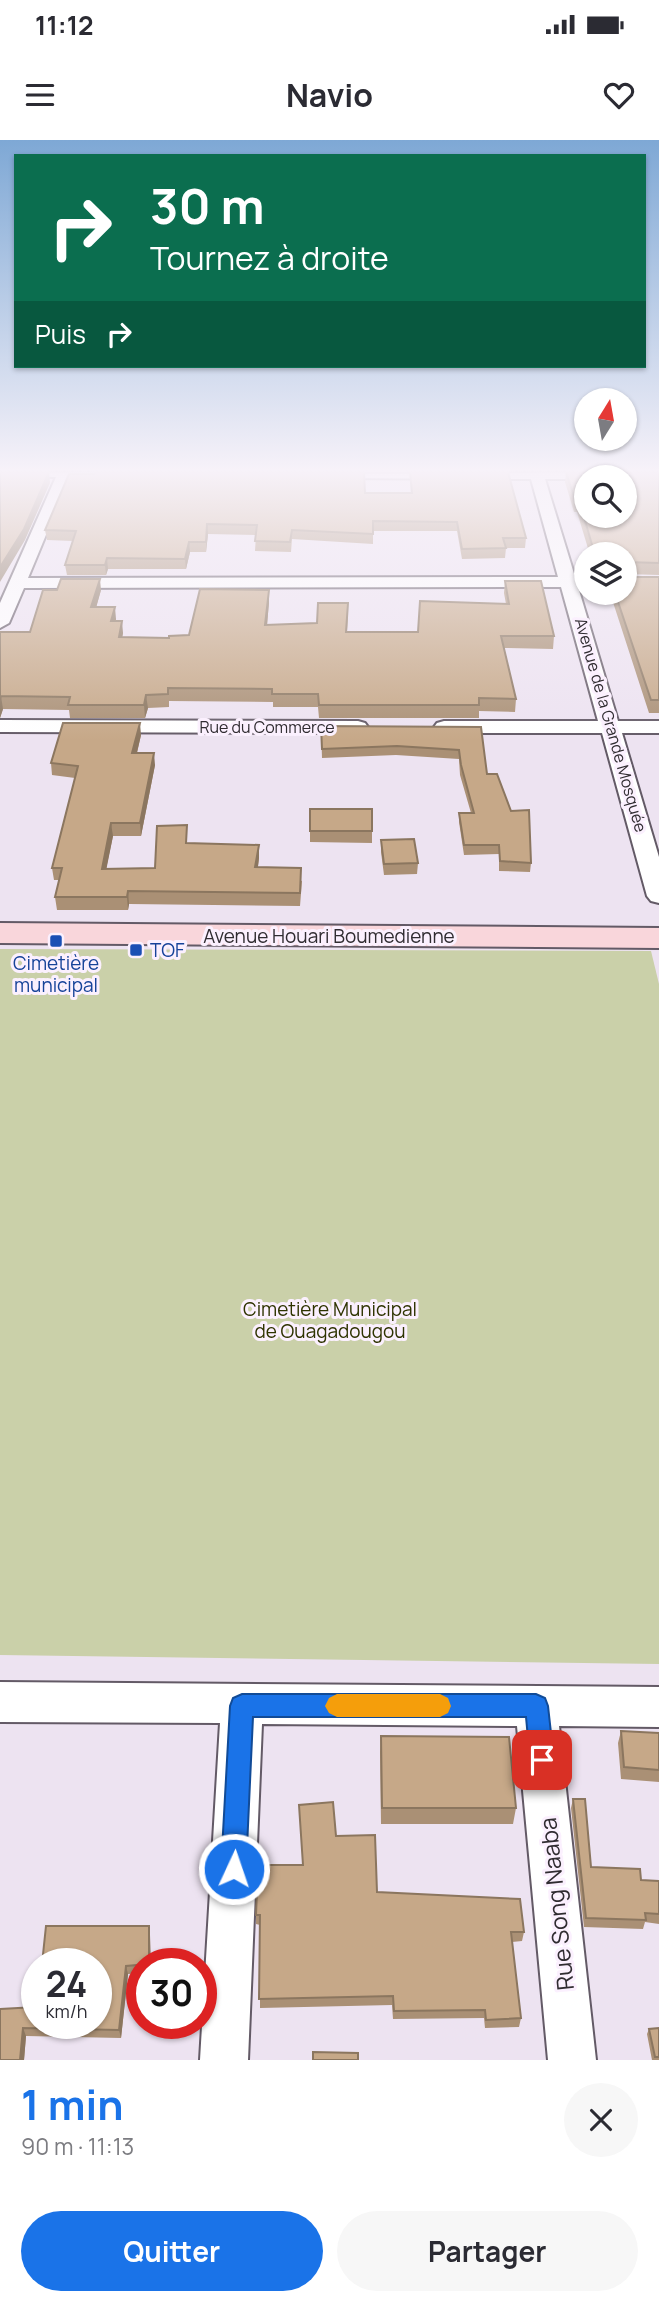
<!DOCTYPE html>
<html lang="fr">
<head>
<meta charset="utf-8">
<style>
  :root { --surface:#fff; --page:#f7f7f7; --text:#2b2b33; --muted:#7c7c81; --accent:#1a73e8 }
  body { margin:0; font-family:Manrope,sans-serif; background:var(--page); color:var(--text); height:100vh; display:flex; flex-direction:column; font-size:26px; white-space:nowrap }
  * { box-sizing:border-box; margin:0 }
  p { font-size:23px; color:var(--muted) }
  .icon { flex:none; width:38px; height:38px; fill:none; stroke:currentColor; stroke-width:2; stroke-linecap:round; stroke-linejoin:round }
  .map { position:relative; height:1920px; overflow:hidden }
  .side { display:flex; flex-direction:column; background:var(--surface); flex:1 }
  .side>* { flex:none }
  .top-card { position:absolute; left:14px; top:14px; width:632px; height:214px; border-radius:0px; box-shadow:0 2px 5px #0004; background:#0b6e4f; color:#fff; overflow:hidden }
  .needle { width:46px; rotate:11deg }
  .fabs { position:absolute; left:574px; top:248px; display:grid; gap:14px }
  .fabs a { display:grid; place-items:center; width:63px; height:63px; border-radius:50%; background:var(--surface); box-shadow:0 2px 5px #0004; font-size:35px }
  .speed { position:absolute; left:21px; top:1808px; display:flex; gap:14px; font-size:35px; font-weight:700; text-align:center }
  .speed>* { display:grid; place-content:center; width:91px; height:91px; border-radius:50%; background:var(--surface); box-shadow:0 2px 5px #0004; line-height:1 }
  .speed small { font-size:18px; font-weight:400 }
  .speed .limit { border:10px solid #d22; background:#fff; color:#111 }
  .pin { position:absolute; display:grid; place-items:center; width:60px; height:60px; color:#fff; margin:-30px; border-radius:14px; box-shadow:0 4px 10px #0006 }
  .me { position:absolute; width:77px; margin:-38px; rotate:3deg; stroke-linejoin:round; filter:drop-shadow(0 0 5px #0008) }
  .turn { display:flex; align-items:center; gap:24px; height:147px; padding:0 21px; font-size:32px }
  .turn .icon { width:91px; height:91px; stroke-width:2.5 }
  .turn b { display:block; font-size:49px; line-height:60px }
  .then { display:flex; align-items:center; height:66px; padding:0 21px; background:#0003; gap:14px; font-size:26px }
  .round { display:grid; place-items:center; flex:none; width:74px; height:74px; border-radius:37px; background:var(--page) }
  .headline { display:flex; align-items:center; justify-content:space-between; height:119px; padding:0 21px }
  h1 { font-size:42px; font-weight:700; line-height:52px; color:var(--accent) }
  .action { display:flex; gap:14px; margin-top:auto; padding:14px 21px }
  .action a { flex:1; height:80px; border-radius:42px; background:var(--accent); color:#fff; font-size:28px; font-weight:700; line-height:80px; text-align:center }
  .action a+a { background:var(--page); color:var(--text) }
  .status { display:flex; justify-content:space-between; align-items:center; height:49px; padding:0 35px; background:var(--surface); direction:ltr }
  .status svg { height:19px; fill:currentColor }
  header { display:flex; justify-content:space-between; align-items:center; height:91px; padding:0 21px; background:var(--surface); font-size:32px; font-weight:700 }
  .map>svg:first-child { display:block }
  .green { fill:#cad0a9 }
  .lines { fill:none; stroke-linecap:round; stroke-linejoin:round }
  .street-casing { stroke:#635a66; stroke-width:4 }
  .secondary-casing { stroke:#635a66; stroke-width:4 }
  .street { fill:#fff; fill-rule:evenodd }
  .secondary { fill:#f9d6db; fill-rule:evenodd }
  .wall { fill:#aa9075 }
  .shaded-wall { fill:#8b765f }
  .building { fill:#c6a888; stroke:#8b765f; stroke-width:2; fill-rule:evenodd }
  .route { fill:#1a73e8; stroke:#114b97; stroke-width:2 }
  .slow { fill:#f59e0b }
  .transit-dot { fill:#1a4fb4; stroke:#fbf0fe; stroke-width:2.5 }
  .labels { text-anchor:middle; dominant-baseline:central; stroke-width:6; stroke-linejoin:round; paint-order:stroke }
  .far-street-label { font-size:16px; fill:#302c31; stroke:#fbf0fe }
  .street-label { font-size:19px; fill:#302c31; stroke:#fbf0fe }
  .transit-label { font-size:19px; fill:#164399; stroke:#fbf0fe; text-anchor:start }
  .park-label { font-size:19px; fill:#2e3300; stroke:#fbf0fe }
  .near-street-label { font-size:23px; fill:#302c31; stroke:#fbf0fe }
</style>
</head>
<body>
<div class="status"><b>11:12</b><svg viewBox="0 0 49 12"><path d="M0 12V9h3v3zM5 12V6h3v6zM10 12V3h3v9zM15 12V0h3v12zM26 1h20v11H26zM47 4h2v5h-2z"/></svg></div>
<header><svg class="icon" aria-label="menu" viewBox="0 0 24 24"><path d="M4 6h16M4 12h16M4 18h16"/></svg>Navio<svg class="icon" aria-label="heart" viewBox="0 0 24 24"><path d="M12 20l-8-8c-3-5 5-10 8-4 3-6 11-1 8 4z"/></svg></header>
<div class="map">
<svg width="659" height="1920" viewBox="0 0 659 1920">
  <rect width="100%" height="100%" fill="#ede3f1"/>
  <path class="green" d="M 0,809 L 651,811 L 659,844 L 659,1524 L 0,1515 Z"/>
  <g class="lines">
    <g class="street-casing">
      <path id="street" d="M 0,332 L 141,333 L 134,337 L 70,337 L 28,438 L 558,437 L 531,339 L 328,338 L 321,334 L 659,332 L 659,339 L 545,339 L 575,437 L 586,437 L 586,447 L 578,447 L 618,581 L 659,581 L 659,593 L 622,593 L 659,717 L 659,763 L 651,761 L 647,756 L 602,593 L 444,593 L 437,591 L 434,587 L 437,583 L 444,581 L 598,581 L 561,447 L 24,448 L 9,483 L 0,488 L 0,463 L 56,337 L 0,336 Z
        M 0,580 L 358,581 L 365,583 L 368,587 L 365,591 L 358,593 L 0,592 Z
        M 0,1542 L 659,1547 L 659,1587 L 559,1586 L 596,1920 L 548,1920 L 517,1586 L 262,1584 L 248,1920 L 200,1920 L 220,1583 L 0,1582 Z"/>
    </g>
    <g class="secondary-casing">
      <path id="secondary" d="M 0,783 L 659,788 L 659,808 L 0,803 Z"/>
    </g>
    <use href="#street" class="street"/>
    <use href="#secondary" class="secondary"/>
  </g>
  <path class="wall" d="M 410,332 L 526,398 L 525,408 L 506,408 L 505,418 L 462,419 L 457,391 L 373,391 L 373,404 L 292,399 L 291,412 L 255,411 L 256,395 L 208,394 L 206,412 L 190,412 L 186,429 L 108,429 L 106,435 L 67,435 L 65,425 L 73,401 L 47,400 L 45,390 L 365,353 L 411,353 Z
    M 566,332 L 659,332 L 659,435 L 625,434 L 625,435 L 627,437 L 659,437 L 659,573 L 649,573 L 610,453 L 625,453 L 625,415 L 590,415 L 577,372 L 574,372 L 565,342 Z
    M 505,441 L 554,496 L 553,509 L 504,508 L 516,559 L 515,572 L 479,571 L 479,578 L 319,578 L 318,567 L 273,567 L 273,562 L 169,561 L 169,567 L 148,568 L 145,578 L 70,578 L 69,570 L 3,569 L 0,578 L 0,492 L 30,492 L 101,450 L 96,467 L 116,479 L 116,481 L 123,493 L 122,497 L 169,498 L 189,495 L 269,462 L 267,485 L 317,483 L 348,475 L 347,492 L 418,492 L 506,464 L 504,453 Z
    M 321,586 L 481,587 L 487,634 L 531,723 L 530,732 L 499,731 L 499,714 L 464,715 L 459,682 L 459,673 L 471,673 L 460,635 L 459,619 L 396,615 L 322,618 Z
    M 141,595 L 137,613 L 155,625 L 141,696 L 113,696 L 106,729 L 155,728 L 187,698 L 187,703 L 259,705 L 259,718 L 258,727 L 302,741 L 300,766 L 129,764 L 128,770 L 57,770 L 55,757 L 59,740 L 54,740 L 52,728 L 75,638 L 52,635 L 51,623 Z
    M 310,669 L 372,691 L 372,703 L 310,702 Z
    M 381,700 L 418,723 L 417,734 L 384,735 L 381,712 Z
    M 621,1591 L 659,1593 L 659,1642 L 621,1639 L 618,1603 Z
    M 381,1596 L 516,1668 L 513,1684 L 381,1684 L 380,1612 Z
    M 573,1659 L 591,1727 L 641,1740 L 659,1741 L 659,1784 L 645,1782 L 643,1789 L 584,1787 L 571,1668 Z
    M 336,1696 L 377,1752 L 524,1792 L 522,1801 L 512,1802 L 521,1878 L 519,1887 L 485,1888 L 484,1878 L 393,1879 L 392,1865 L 260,1868 L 260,1785 L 256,1784 L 256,1775 L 303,1725 Z
    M 150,1795 L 142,1824 L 142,1833 L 128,1834 L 121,1898 L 26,1896 L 24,1920 L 0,1920 L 36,1867 L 96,1824 Z
    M 659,1888 L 659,1920 L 652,1920 L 647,1894 L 649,1889 Z"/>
  <path class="shaded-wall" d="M 49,332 L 50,343 L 25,400 L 0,442 L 0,427 Z
    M 207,384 L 208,394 L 206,412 L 206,402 Z
    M 189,402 L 190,412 L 186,429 L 185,419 Z
    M 107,418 L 108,429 L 106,435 L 105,425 Z
    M 100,439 L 101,450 L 93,479 L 91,467 Z
    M 269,450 L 269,462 L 266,497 L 265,485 Z
    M 115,467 L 116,479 L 112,493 L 111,481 Z
    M 122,481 L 123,493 L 120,510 L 119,497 Z
    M 146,555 L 148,568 L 145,578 L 144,565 Z
    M 1,556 L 3,569 L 0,578 L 0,559 Z
    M 140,583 L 141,595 L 134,625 L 132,613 Z
    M 154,613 L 155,625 L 141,696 L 140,683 Z
    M 111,683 L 113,696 L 104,741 L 102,729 Z
    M 259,705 L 259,718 L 256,740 L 255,727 Z
    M 128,751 L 129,764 L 128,770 L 127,757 Z
    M 149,1786 L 150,1795 L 151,1824 L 149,1824 Z
    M 126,1826 L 128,1834 L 121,1898 L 119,1890 Z
    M 23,1888 L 26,1896 L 24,1920 L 20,1920 Z"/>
  <path class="building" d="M 0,332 L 49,332 L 24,389 L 0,427 Z
    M 95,332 L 364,332 L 365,353 L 412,353 L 410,332 L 508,332 L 526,398 L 503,398 L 506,408 L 462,409 L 457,382 L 373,381 L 373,394 L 292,390 L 290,402 L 255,401 L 257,385 L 207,384 L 206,402 L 189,402 L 185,419 L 107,418 L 105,425 L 65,425 L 76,391 L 45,390 L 69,334 L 94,334 Z
    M 566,332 L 659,332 L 659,423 L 627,422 L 625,431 L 625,415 L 595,415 L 579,360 L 575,360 ZM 586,338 L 625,338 L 625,376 L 586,376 Z
    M 625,435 L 627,437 L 659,437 L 659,560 L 651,560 L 615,453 L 625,453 Z
    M 61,439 L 100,439 L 91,467 L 115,467 L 111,481 L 122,481 L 119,497 L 169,498 L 169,496 L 189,495 L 200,449 L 269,450 L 265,485 L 317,483 L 318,463 L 348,463 L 346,492 L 418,492 L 420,461 L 509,464 L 505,441 L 541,441 L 554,496 L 501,496 L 516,559 L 479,558 L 479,565 L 319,565 L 318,554 L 272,554 L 272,549 L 168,548 L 168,554 L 146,555 L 144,565 L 68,565 L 70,557 L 1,556 L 0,559 L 0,492 L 30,492 L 43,450 L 57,450 Z
    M 63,583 L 140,583 L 132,613 L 154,613 L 140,683 L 111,683 L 102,729 L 155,728 L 157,686 L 187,685 L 186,703 L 259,705 L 255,727 L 301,728 L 300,753 L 128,751 L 127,757 L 55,757 L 62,728 L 52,728 L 78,626 L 51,623 Z
    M 321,586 L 481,587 L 487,634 L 497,634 L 511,671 L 529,670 L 531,723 L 500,721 L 499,705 L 464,705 L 459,673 L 474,673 L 461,625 L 459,610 L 397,606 L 322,609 Z
    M 310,669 L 372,669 L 372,691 L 310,691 Z
    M 414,699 L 418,723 L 384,724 L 381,700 Z
    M 621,1591 L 659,1593 L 659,1630 L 624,1627 Z
    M 381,1596 L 509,1597 L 516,1668 L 382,1668 Z
    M 573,1659 L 585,1659 L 591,1727 L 640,1729 L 641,1740 L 659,1741 L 659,1774 L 645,1773 L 646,1780 L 586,1778 Z
    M 333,1662 L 336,1696 L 375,1695 L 377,1752 L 520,1759 L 524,1792 L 511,1792 L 521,1878 L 486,1880 L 485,1870 L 394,1871 L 393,1856 L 259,1859 L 260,1775 L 256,1775 L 258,1725 L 303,1725 L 299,1665 Z
    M 46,1786 L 149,1786 L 149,1824 L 126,1826 L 119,1890 L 23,1888 L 20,1920 L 0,1920 L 0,1869 L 36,1867 L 37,1861 L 37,1883 L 96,1883 L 96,1824 L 42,1824 Z
    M 659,1888 L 659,1917 L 655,1917 L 649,1889 Z
    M 313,1912 L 358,1913 L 358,1920 L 313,1920 Z"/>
  <linearGradient id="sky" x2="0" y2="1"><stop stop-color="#7ea8d5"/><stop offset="0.55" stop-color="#f7f2f9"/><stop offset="1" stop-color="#f7f2f9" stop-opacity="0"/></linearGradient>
  <rect width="659" height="601" fill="url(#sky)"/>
  <path class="route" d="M 242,1554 L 536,1554 L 545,1558 L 548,1566 L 554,1620 L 550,1628 L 542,1632 L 533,1628 L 530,1620 L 526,1577 L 253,1577 L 246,1729 L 243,1738 L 234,1742 L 225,1738 L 221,1729 L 230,1566 L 233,1558 Z"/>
  <path class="slow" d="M 337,1554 L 440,1554 L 448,1558 L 451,1566 L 448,1573 L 440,1577 L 337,1577 L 329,1573 L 325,1566 L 329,1558 Z"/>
  <g class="transit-dot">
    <rect x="49" y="794" width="14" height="14" rx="3.5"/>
    <rect x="129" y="803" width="14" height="14" rx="3.5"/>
  </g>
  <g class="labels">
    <g class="far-street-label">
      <text transform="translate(611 585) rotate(74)">Avenue de la Grande Mosquée</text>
      <text x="267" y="587">Rue du Commerce</text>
    </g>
    <g class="street-label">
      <text x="329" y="796">Avenue Houari Boumedienne</text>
    </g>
    <g class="transit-label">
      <text x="150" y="810">TOF</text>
      <text x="56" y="823" text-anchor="middle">Cimetière<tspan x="56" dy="22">municipal</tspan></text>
    </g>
    <g class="park-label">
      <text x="330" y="1169">Cimetière Municipal<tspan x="330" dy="22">de Ouagadougou</tspan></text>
    </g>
    <g class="near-street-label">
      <text transform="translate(556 1764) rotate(-96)">Rue Song Naaba</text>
    </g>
  </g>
</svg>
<div class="fabs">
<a><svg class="needle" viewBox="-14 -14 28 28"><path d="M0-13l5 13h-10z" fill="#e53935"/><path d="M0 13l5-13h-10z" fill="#7c7c81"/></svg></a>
<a><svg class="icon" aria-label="search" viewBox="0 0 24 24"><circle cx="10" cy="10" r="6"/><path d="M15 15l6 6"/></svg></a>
<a><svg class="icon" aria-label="layers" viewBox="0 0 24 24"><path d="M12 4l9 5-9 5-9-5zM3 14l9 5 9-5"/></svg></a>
</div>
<div class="speed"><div>24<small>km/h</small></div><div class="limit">30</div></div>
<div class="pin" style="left:542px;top:1620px;background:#d93025"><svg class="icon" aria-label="arrive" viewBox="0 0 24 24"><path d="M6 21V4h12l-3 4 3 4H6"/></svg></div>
<svg class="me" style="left:234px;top:1729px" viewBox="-20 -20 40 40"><circle r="17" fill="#1a73e8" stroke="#fff" stroke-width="3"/><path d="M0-11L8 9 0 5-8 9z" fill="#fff"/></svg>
<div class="top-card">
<div class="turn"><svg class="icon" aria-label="right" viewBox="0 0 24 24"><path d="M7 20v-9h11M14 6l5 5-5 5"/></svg><div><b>30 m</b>Tournez à droite</div></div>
<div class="then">Puis<svg class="icon" aria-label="right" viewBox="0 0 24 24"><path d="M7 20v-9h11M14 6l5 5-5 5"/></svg></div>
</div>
</div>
<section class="side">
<div class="headline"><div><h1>1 min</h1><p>90 m · 11:13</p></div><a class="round"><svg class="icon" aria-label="close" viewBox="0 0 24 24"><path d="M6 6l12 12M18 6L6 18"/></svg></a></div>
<div class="action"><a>Quitter</a><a>Partager</a></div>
</section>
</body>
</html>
